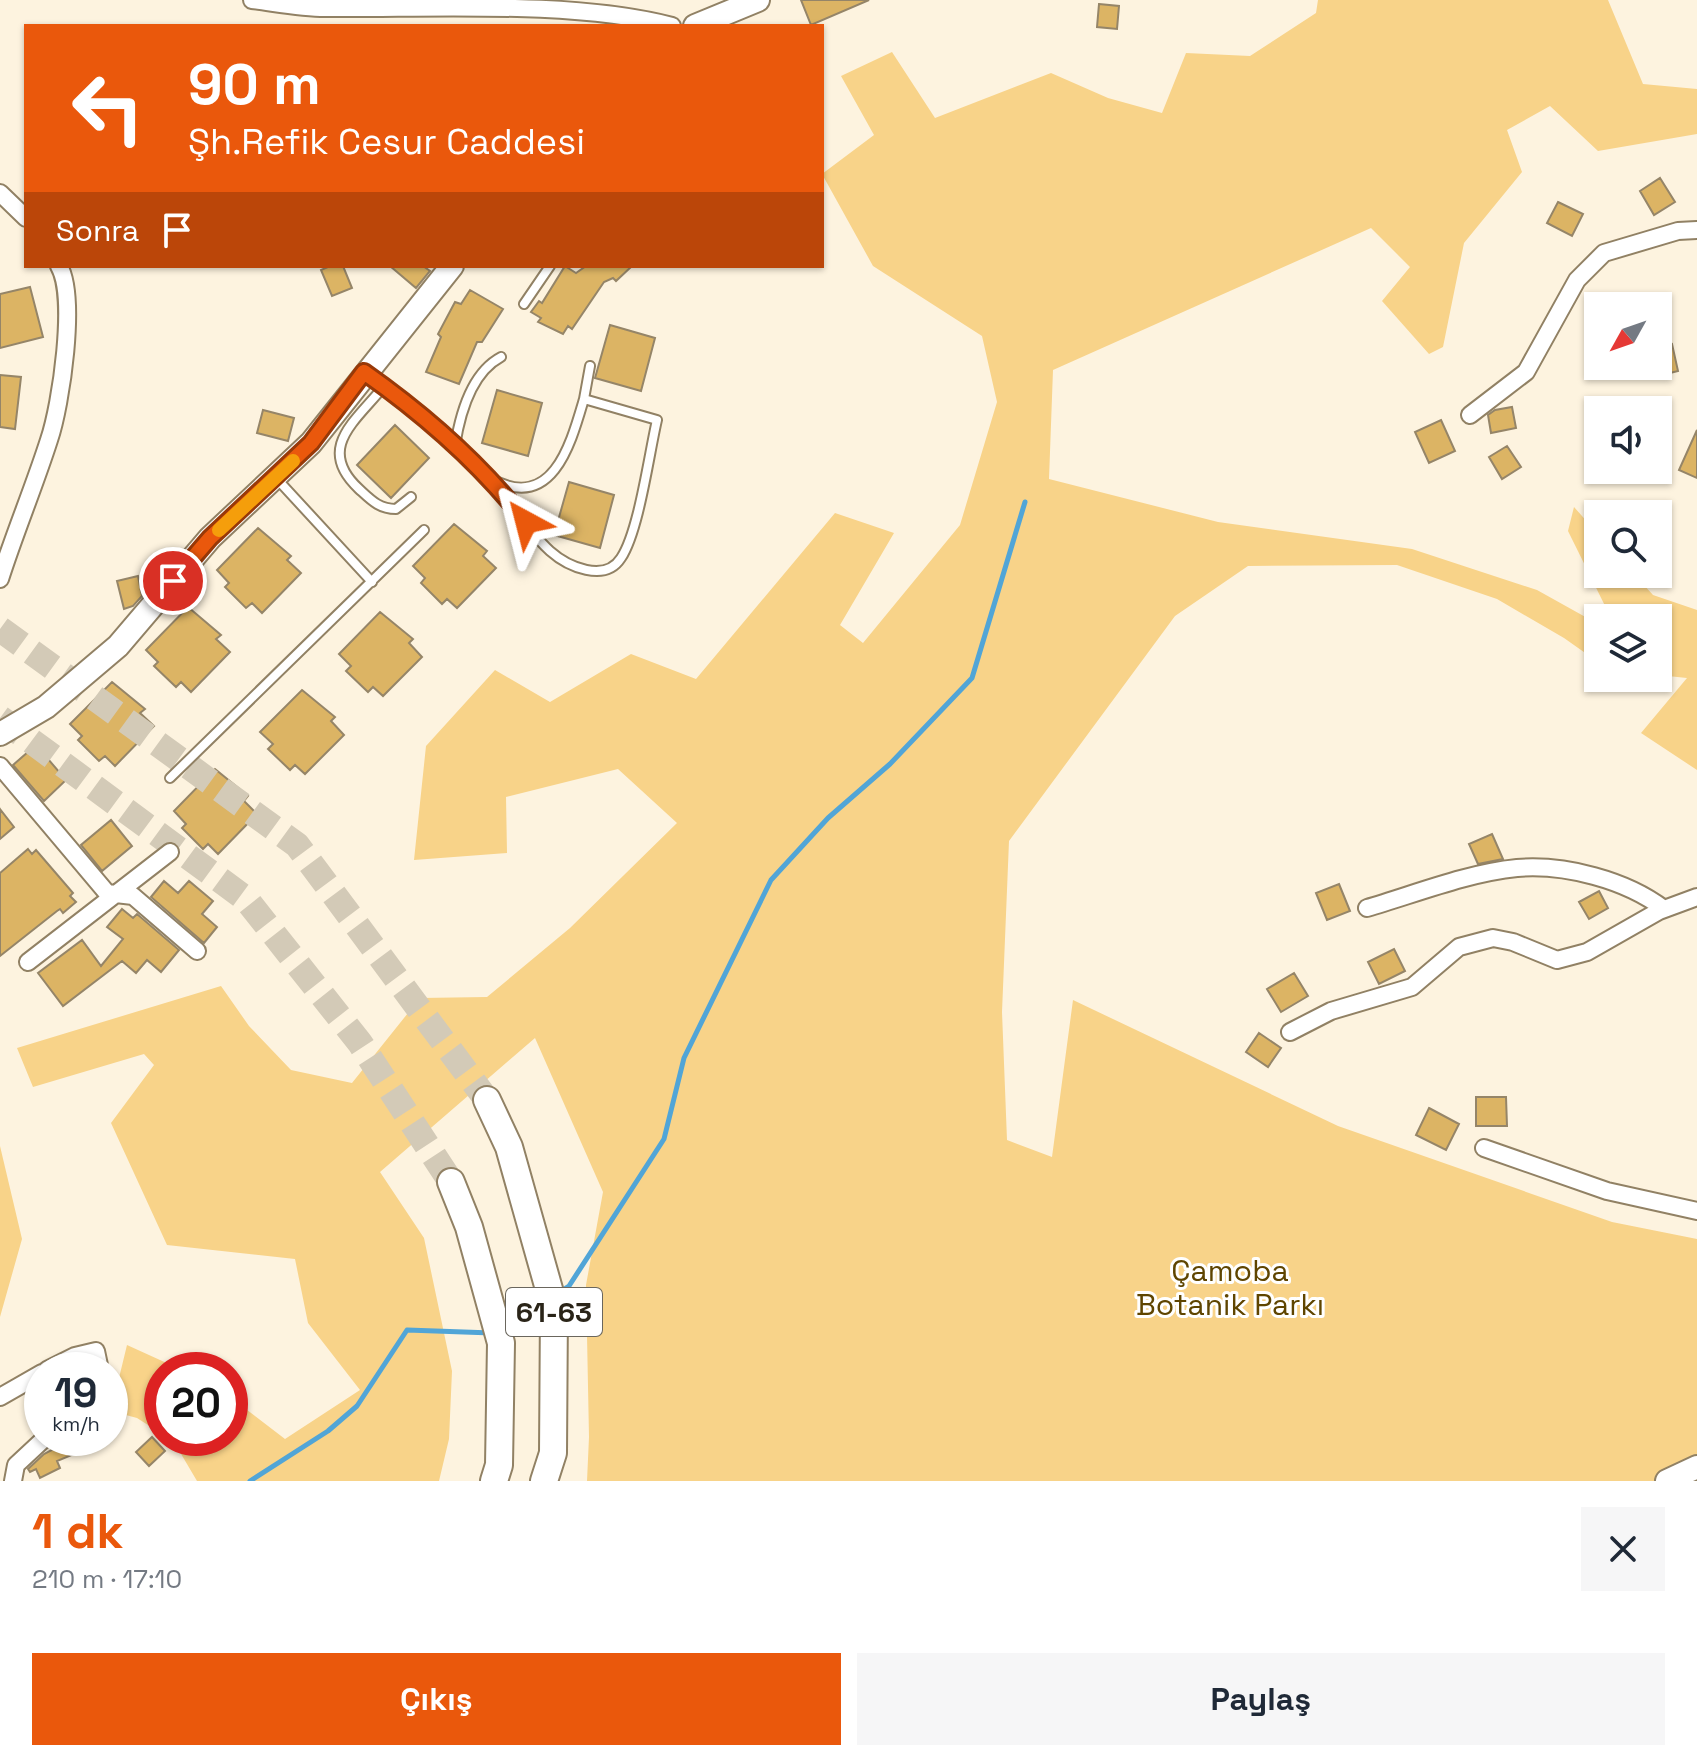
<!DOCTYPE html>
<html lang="tr">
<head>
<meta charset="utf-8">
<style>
  :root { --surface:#fff; --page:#f6f6f7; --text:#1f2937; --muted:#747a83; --accent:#ea580c }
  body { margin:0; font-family:"Space Grotesk",sans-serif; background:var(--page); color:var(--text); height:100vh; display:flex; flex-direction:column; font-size:30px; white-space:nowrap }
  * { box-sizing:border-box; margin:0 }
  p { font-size:26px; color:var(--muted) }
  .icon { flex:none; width:44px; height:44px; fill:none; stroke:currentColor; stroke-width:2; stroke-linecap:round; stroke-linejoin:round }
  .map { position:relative; height:1481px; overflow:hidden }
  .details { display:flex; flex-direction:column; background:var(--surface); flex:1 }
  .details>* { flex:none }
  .hud { position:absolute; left:24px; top:24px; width:800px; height:244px; border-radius:0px; box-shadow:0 2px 6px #0004; background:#ea580c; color:#fff; overflow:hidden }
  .needle { width:52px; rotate:230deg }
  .tools { position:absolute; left:1584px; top:292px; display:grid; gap:16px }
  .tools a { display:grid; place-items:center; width:88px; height:88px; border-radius:0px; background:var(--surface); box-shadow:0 2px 6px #0004; font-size:40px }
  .speed { position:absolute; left:24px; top:1352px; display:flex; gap:16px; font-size:40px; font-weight:700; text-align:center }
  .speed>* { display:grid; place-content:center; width:104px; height:104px; border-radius:50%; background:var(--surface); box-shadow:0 2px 6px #0004; line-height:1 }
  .speed small { font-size:20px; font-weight:400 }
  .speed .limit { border:12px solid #d22; background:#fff; color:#111 }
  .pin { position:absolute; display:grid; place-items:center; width:68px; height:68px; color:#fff; margin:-34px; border:4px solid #fff; border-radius:50%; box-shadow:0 2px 8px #0007 }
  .me { position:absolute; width:88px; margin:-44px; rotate:322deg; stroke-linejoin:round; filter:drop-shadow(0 0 6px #0008) }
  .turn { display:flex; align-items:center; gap:28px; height:168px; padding:0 32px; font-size:36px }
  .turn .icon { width:104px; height:104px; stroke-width:2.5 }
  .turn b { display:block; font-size:56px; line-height:68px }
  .then { display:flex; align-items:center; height:76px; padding:0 32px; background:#0003; gap:16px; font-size:30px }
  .round { display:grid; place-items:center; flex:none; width:84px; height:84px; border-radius:0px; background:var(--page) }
  .head { display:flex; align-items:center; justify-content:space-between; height:136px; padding:0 32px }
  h1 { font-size:48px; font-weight:700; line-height:60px; color:var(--accent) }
  .action { display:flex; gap:16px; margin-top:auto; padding:16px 32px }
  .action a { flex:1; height:92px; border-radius:0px; background:var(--accent); color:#fff; font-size:32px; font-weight:700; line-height:92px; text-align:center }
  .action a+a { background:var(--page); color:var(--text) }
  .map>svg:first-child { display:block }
  .green { fill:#f8d389 }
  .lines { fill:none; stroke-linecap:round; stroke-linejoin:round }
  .stream { stroke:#51a5d7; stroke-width:5 }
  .building { fill:#dcb464; stroke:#958568; stroke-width:2 }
  .primary-tunnel { stroke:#d3cab7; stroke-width:26; stroke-dasharray:26 13; stroke-linecap:butt }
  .lane-casing { stroke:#918164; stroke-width:12 }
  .street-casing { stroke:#918164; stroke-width:20 }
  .secondary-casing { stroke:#918164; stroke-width:26 }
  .primary-casing { stroke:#918164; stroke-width:30 }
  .lane { stroke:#fff; stroke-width:8 }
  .street { stroke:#fff; stroke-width:16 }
  .secondary { stroke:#fff; stroke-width:22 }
  .primary { stroke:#fff; stroke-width:26 }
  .route-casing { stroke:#983908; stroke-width:20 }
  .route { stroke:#ea580c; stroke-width:14 }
  .slow { stroke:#f59e0b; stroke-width:14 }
  .labels { text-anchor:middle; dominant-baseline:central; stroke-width:6; stroke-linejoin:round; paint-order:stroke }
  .shield { fill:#fff; stroke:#6a665d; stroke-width:2 }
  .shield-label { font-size:28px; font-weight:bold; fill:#2a2418 }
  .park-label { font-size:30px; fill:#5f4500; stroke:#fff }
</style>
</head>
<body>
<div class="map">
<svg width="1697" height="1481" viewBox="0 0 1697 1481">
  <rect width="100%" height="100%" fill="#fdf3df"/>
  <path class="green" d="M 1318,0 L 1608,0 L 1643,84 L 1697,89 L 1697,134 L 1598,151 L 1550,106 L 1507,130 L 1522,172 L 1464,243 L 1443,347 L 1429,354 L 1382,301 L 1410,267 L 1371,228 L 1053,370 L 1049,479 L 1218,522 L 1412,549 L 1537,590 L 1598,624 L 1598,662 L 1564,638 L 1497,599 L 1397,565 L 1248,566 L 1175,616 L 1009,841 L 1002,1012 L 1007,1140 L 1052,1157 L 1073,1000 L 1338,1126 L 1612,1222 L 1697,1239 L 1697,1467 L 1667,1481 L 587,1481 L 589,1437 L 586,1285 L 603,1192 L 535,1038 L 380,1172 L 424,1238 L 452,1371 L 449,1439 L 439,1481 L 197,1481 L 174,1442 L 168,1438 L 230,1438 L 230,1397 L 285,1439 L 360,1390 L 308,1323 L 295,1259 L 167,1245 L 111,1123 L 154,1065 L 144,1054 L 33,1087 L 17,1048 L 221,986 L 249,1026 L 291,1070 L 352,1083 L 420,998 L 487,997 L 570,928 L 677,823 L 618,769 L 506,797 L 507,853 L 414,860 L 426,746 L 495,670 L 550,702 L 631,654 L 696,679 L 835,513 L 894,533 L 840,625 L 863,643 L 960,525 L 997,402 L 982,336 L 873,266 L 822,174 L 874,135 L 841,76 L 892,52 L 935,118 L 1051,73 L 1108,98 L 1162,113 L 1186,53 L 1250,56 L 1316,13 Z
    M 1574,507 L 1598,534 L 1598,574 L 1634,574 L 1653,595 L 1697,610 L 1697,770 L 1641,733 L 1687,678 L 1658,675 L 1658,618 L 1611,618 L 1568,531 Z
    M 0,1146 L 22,1239 L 0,1317 Z
    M 127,1345 L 182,1370 L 162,1370 L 162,1434 L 137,1418 L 111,1411 Z"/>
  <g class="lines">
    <path class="stream" d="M 558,1293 L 569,1286 L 664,1139 L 684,1058 L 771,880 L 828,818 L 890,764 L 972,678 L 1025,502
      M 504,1329 L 543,1303
      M 250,1481 L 328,1431 L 357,1406 L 407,1330 L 492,1333"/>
  </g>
  <path class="building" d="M 801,0 L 869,0 L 811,25 Z
    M 1099,4 L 1119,6 L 1117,29 L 1097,27 Z
    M 1660,178 L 1675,202 L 1654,215 L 1640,191 Z
    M 1558,202 L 1583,214 L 1572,236 L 1547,223 Z
    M 330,266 L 343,266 L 352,288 L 332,296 L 321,270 Z
    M 390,266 L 423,266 L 430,271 L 416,288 Z
    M 565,266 L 576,273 L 586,266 L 632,266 L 616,281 L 613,278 L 604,282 L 572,329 L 568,326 L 563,334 L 538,322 L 541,318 L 531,312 L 539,301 L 542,303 Z
    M 30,287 L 43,337 L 0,348 L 0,294 Z
    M 470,290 L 503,309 L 482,342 L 477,342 L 459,384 L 426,372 L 441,337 L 438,334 L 455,302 L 461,304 Z
    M 610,325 L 655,338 L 641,391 L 595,378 Z
    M 1672,344 L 1678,371 L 1658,376 L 1658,347 Z
    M 0,375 L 21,377 L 15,429 L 0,427 Z
    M 497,390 L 542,403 L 528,456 L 482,443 Z
    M 1512,407 L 1516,428 L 1491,433 L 1488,415 L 1495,410 Z
    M 263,410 L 294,418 L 288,441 L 257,433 Z
    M 1441,420 L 1455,451 L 1429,463 L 1415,432 Z
    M 395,425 L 429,458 L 391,498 L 357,465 Z
    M 1697,430 L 1697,478 L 1679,470 Z
    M 1507,446 L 1521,467 L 1502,479 L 1489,457 Z
    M 569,482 L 614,495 L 600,548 L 554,535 Z
    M 454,524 L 487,551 L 483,556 L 496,568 L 457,608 L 447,599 L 442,604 L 421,583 L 425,578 L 413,566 Z
    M 258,528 L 291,556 L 287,560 L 301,573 L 262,613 L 252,603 L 246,608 L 225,587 L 229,583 L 217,570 Z
    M 138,576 L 142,596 L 133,606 L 124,609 L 117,581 Z
    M 188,607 L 221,635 L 216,639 L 230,652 L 191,692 L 181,682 L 176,687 L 154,666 L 158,662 L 146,650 Z
    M 380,612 L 413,639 L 409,643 L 422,657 L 383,696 L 373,687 L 368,692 L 346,671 L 351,666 L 339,654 Z
    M 112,682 L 145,709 L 140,713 L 154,726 L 115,766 L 105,756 L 99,761 L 78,740 L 82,736 L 70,724 Z
    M 302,690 L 335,717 L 331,721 L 344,735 L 305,774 L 295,765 L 290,770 L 268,749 L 273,744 L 260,732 Z
    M 36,745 L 66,780 L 44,801 L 13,765 Z
    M 215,769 L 248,796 L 244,801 L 257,814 L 218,854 L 208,844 L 203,849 L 182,828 L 186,824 L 174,811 Z
    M 0,809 L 14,827 L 0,839 Z
    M 111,820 L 132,846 L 102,871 L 81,845 Z
    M 1492,834 L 1503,859 L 1478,864 L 1469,844 Z
    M 28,849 L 32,854 L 36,850 L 73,893 L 70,896 L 76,902 L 63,913 L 60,909 L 57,911 L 0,956 L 0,873 Z
    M 164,881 L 178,893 L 189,881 L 213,901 L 202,914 L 217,927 L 204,943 L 151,897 Z
    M 1339,884 L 1350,911 L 1327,920 L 1316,893 Z
    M 1599,891 L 1608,908 L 1589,919 L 1579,902 Z
    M 122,909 L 133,918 L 137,914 L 179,950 L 161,972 L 147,960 L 136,973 L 122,961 L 63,1006 L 38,973 L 82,940 L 101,966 L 123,939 L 107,927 Z
    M 1394,949 L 1405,971 L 1379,984 L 1368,962 Z
    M 1294,973 L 1308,996 L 1281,1012 L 1267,989 Z
    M 1259,1033 L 1281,1048 L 1268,1067 L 1246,1052 Z
    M 1476,1097 L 1506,1097 L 1507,1126 L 1476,1126 Z
    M 1429,1108 L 1459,1124 L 1446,1150 L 1416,1135 Z
    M 152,1437 L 165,1451 L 149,1466 L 136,1452 Z
    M 60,1438 L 81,1438 L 86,1449 L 57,1461 L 60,1468 L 40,1478 L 36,1469 L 30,1472 L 28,1469 L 44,1454 L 63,1444 Z"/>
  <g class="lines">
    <path class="primary-tunnel" d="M 0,629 L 297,845 L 487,1100
      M 0,718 L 246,899 L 360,1043 L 451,1182"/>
    <g class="lane-casing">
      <path id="lane" d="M 524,304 L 550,266
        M 368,375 L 415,408 L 492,479 C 553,512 571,443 584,399 L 657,420 C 649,454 639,531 621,558 C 605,583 568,567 550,551 C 528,531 511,503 492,479
        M 384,386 C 356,421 315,448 359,489 C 371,500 379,509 396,509 L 411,497
        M 584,399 L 590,366
        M 455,446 C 460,414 471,373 501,357
        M 277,479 L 372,582
        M 170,778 L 424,530"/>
    </g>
    <g class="street-casing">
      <path id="street" d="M 252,0 C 276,3 301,8 325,8 C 430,9 573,0 672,26
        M 0,193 L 26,218
        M 1470,415 L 1526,372 L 1577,280 L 1604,253 L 1678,231 L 1697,230
        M 0,579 C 15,532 34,487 49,440 C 61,405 77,297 59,266
        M 0,766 L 107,893 L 133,896 L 197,951
        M 1367,908 C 1415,894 1467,873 1517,868 C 1565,864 1626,880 1664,909
        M 28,962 L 170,852
        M 1290,1032 L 1331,1011 L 1412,987 L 1459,947 L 1493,938 L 1513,942 L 1557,960 L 1587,952 L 1659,911 L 1697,897
        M 1484,1148 L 1607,1191 L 1697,1211
        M 47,1370 L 75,1356 L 96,1351 L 100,1370
        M 0,1397 L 42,1373
        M 13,1481 L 16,1465 L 45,1438"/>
    </g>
    <g class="secondary-casing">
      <path id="secondary" d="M 695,26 L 758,0
        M 0,734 L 46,707 L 118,646 L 210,538 L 311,443 L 452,266
        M 1667,1481 L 1697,1467"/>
    </g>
    <g class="primary-casing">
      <path id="primary" d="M 487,1100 L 509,1147 L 554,1307 L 553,1453 L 544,1481
        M 451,1182 L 469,1227 L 501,1343 L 499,1465 L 494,1481"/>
    </g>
    <use href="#lane" class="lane"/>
    <use href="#street" class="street"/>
    <use href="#secondary" class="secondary"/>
    <use href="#primary" class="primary"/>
  </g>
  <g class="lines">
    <g class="route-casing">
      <path id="route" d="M 173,581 L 210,538 L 311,443 L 364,372 C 425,415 480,463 526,522"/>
    </g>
    <use href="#route" class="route"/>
    <path class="slow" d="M 219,530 L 293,461"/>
  </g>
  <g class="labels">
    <rect class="shield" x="506" y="1288" width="96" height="48" rx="6"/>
    <g class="shield-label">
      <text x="554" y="1312">61-63</text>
    </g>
    <g class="park-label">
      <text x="1230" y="1270">Çamoba<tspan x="1230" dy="34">Botanik Parkı</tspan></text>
    </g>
  </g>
</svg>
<div class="tools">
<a><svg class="needle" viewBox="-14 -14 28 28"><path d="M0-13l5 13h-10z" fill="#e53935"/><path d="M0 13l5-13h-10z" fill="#747a83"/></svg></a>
<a><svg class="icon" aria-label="sound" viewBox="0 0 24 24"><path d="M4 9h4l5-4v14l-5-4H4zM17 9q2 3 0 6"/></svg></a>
<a><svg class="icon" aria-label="search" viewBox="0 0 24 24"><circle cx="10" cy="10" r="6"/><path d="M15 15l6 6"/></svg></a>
<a><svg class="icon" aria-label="layers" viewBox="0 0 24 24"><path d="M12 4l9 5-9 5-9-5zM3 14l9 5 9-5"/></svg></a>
</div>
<div class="speed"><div>19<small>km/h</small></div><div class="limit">20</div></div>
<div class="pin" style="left:173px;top:581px;background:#d93025"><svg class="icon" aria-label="arrive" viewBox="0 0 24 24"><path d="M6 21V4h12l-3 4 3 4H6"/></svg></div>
<svg class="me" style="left:526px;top:522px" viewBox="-20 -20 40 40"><path d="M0-17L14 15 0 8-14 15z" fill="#ea580c" stroke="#fff" stroke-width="4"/></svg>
<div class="hud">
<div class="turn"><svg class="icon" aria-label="left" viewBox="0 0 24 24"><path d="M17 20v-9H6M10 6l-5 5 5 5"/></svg><div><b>90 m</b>Şh.Refik Cesur Caddesi</div></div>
<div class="then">Sonra<svg class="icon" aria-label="arrive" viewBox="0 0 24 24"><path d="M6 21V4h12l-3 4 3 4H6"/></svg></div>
</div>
</div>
<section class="details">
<div class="head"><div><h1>1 dk</h1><p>210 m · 17:10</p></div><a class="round"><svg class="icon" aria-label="close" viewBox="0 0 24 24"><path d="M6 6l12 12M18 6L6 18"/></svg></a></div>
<div class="action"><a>Çıkış</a><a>Paylaş</a></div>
</section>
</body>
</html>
